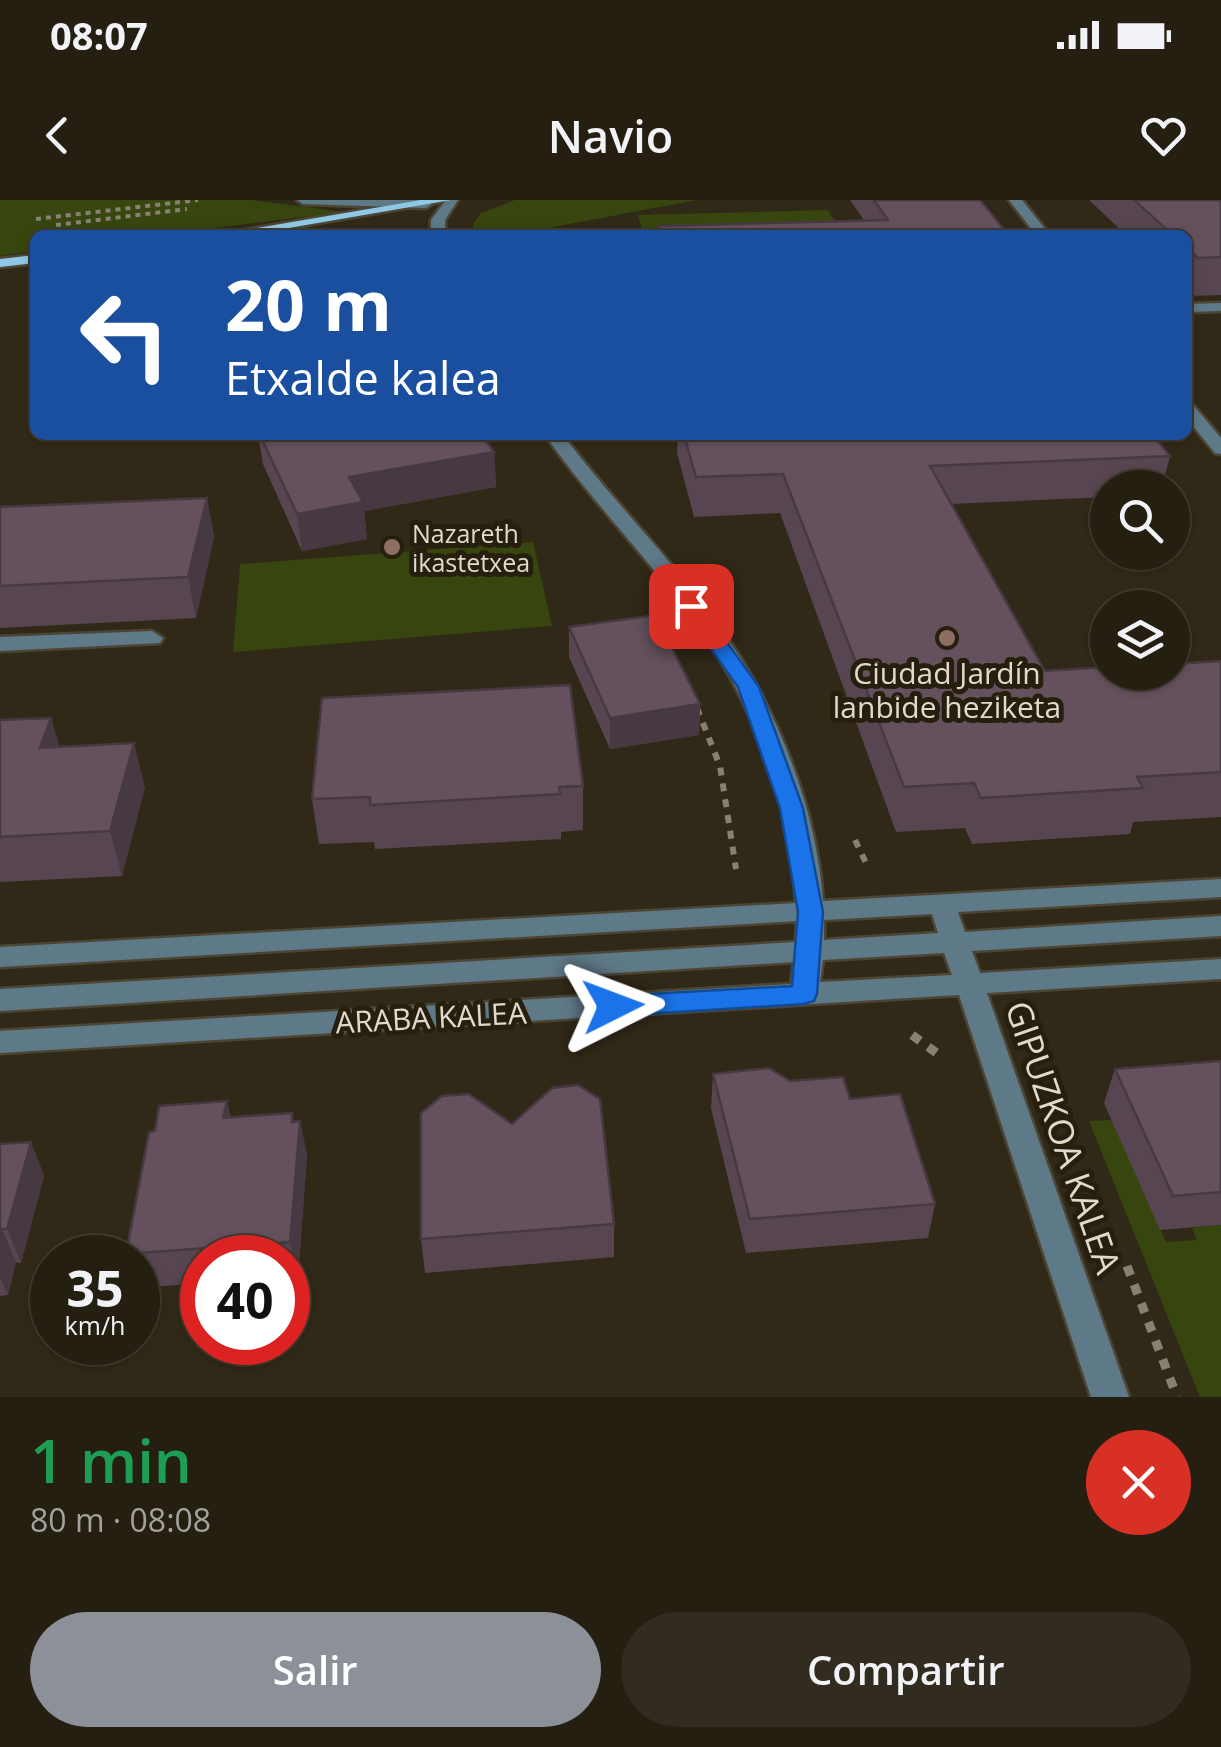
<!DOCTYPE html>
<html lang="es">
<head>
<meta charset="utf-8">
<style>
  :root { --surface:#251f11; --page:#312c1f; --text:#f1f3f6; --muted:#a3a29f; --line:#423d31; --accent:#8c9099 }
  body { margin:0; font-family:"Open Sans",sans-serif; background:var(--page); color:var(--text); height:100vh; display:flex; flex-direction:column; font-size:38px; white-space:nowrap }
  * { box-sizing:border-box; margin:0 }
  p { font-size:32px; color:var(--muted) }
  .icon { flex:none; width:55px; height:55px; fill:none; stroke:currentColor; stroke-width:2; stroke-linecap:round; stroke-linejoin:round }
  .map { position:relative; height:1197px; overflow:hidden }
  .side { display:flex; flex-direction:column; background:var(--surface); flex:1 }
  .side>* { flex:none }
  .hud { position:absolute; left:30px; top:30px; width:1162px; height:210px; border-radius:15px; box-shadow:0 2px 8px #0004,0 0 0 2px var(--line); background:#1a4fa0; color:#fff; overflow:hidden }
  .fabs { position:absolute; left:1090px; top:270px; display:grid; gap:20px }
  .fabs a { display:grid; place-items:center; width:100px; height:100px; border-radius:50%; background:var(--surface); box-shadow:0 2px 8px #0004,0 0 0 2px var(--line); font-size:50px }
  .speed { position:absolute; left:30px; top:1035px; display:flex; gap:20px; font-size:50px; font-weight:700; text-align:center }
  .speed>* { display:grid; place-content:center; width:130px; height:130px; border-radius:50%; background:var(--surface); box-shadow:0 2px 8px #0004,0 0 0 2px var(--line); line-height:1 }
  .speed small { font-size:25px; font-weight:400 }
  .speed .limit { border:15px solid #d22; background:#fff; color:#111 }
  .pin { position:absolute; display:grid; place-items:center; width:85px; height:85px; color:#fff; margin:-42px; border-radius:20px; box-shadow:0 5px 15px #0006 }
  .me { position:absolute; width:110px; margin:-55px; rotate:87deg; stroke-linejoin:round; filter:drop-shadow(0 0 8px #0008) }
  .turn { display:flex; align-items:center; gap:35px; height:210px; padding:0 30px; font-size:45px }
  .turn .icon { width:130px; height:130px; stroke-width:2.5 }
  .turn b { display:block; font-size:70px; line-height:85px }
  .round { display:grid; place-items:center; flex:none; width:105px; height:105px; border-radius:52px; background:var(--page) }
  .head { display:flex; align-items:center; justify-content:space-between; height:170px; padding:0 30px }
  h1 { font-size:60px; font-weight:600; line-height:75px; color:#1e9e55 }
  .button { display:flex; gap:20px; margin-top:auto; padding:20px 30px }
  .button a { flex:1; height:115px; border-radius:60px; background:var(--accent); color:#fff; font-size:40px; font-weight:600; line-height:115px; text-align:center }
  .button a+a { background:var(--page); color:var(--text) }
  .status { display:flex; justify-content:space-between; align-items:center; height:70px; padding:0 50px; background:var(--surface); direction:ltr }
  .status svg { height:28px; fill:currentColor }
  header { display:flex; justify-content:space-between; align-items:center; height:130px; padding:0 30px; background:var(--surface); font-size:45px; font-weight:600 }
  .map>svg:first-child { display:block }
  .green { fill:#37450f }
  .lines { fill:none; stroke-linecap:round; stroke-linejoin:round }
  .minor-casing { stroke:#4d4534; stroke-width:5 }
  .major-casing { stroke:#4d4534; stroke-width:5 }
  .path-far2 { stroke:#888173; stroke-width:4; stroke-dasharray:5 5; stroke-linecap:butt }
  .path-far1 { stroke:#888173; stroke-width:6; stroke-dasharray:8 8; stroke-linecap:butt }
  .path { stroke:#888173; stroke-width:9; stroke-dasharray:10 10; stroke-linecap:butt }
  .minor { fill:#5e7987; fill-rule:evenodd }
  .major { fill:#8fc8e5; fill-rule:evenodd }
  .wall { fill:#574651 }
  .shaded-wall { fill:#473942 }
  .building { fill:#65515e; stroke:#473942; stroke-width:2.5 }
  .route { fill:#1a73e8; stroke:#114b97; stroke-width:2.5 }
  .education-dot { fill:#8d6e63; stroke:#271f0d; stroke-width:4 }
  .labels { text-anchor:middle; dominant-baseline:central; stroke-width:10; stroke-linejoin:round; paint-order:stroke }
  .far-poi-label { font-size:25px; fill:#dfd9ce; stroke:#271f0d; text-anchor:start }
  .poi-label { font-size:30px; fill:#dfd9ce; stroke:#271f0d }
  .street-label { font-size:30px; fill:#dfd9ce; stroke:#271f0d }
  .near-street-label { font-size:35px; fill:#dfd9ce; stroke:#271f0d }
</style>
</head>
<body>
<div class="status"><b>08:07</b><svg viewBox="0 0 49 12"><path d="M0 12V9h3v3zM5 12V6h3v6zM10 12V3h3v9zM15 12V0h3v12zM26 1h20v11H26zM47 4h2v5h-2z"/></svg></div>
<header><svg class="icon" aria-label="back" viewBox="0 0 24 24"><path d="M15 5l-7 7 7 7"/></svg>Navio<svg class="icon" aria-label="heart" viewBox="0 0 24 24"><path d="M12 20l-8-8c-3-5 5-10 8-4 3-6 11-1 8 4z"/></svg></header>
<div class="map">
<svg width="1221" height="1197" viewBox="0 0 1221 1197">
  <rect width="100%" height="100%" fill="#312917"/>
  <path class="green" d="M 253,0 L 344,12 L 157,35 L 35,35 L 35,51 L 0,56 L 0,0 Z
    M 515,0 L 697,0 L 511,35 L 477,35 L 473,25 L 481,13 Z
    M 828,10 L 843,35 L 644,35 L 638,15 Z
    M 533,342 L 552,426 L 233,452 L 240,364 Z
    M 1112,920 L 1166,1042 L 1197,1040 L 1192,1028 L 1221,1025 L 1221,1197 L 1200,1197 L 1089,921 Z"/>
  <g class="lines">
    <g class="minor-casing">
      <path id="minor" d="M 297,0 L 421,0 L 432,4 L 426,8 L 303,4 Z
        M 446,0 L 458,0 L 445,20 L 445,35 L 431,35 L 431,20 Z
        M 1009,0 L 1022,0 L 1050,35 L 1036,35 Z
        M 1221,103 L 1221,111 L 1188,112 L 1188,104 Z
        M 1188,205 L 1194,206 L 1221,238 L 1221,254 L 1215,253 L 1188,220 Z
        M 545,235 L 563,235 C 615,304 678,365 727,437 C 778,512 817,610 823,701 L 1221,679 L 1221,697 L 958,712 L 965,732 L 1221,716 L 1221,736 L 972,751 L 980,773 L 1221,759 L 1221,779 L 987,793 L 1129,1197 L 1091,1197 L 959,795 L 0,853 L 0,831 L 791,784 L 794,762 L 0,811 L 0,789 L 796,742 L 797,721 L 0,767 L 0,747 L 796,703 C 792,613 757,512 706,438 C 657,367 595,306 545,235 ZM 932,714 L 938,733 L 824,740 L 824,720 ZM 944,753 L 952,775 L 820,782 L 823,760 Z
        M 152,431 L 163,438 L 160,443 L 0,451 L 0,437 Z"/>
    </g>
    <g class="major-casing">
      <path id="major" d="M 421,0 L 451,0 L 248,35 L 216,35 Z
        M 35,55 L 35,63 L 0,67 L 0,59 Z"/>
    </g>
    <path class="path-far2" d="M 36,19 L 198,0
      M 56,25 L 187,9"/>
    <path class="path-far1" d="M 697,508 L 720,566 L 736,669
      M 855,640 L 867,665"/>
    <path class="path" d="M 912,835 L 938,854
      M 1127,1066 L 1177,1197"/>
    <use href="#minor" class="minor"/>
    <use href="#major" class="major"/>
  </g>
  <path class="wall" d="M 850,0 L 980,0 L 1009,35 L 659,35 L 659,26 L 864,20 Z
    M 1089,0 L 1221,0 L 1221,95 L 1189,96 L 1188,95 L 1188,35 L 1126,35 Z
    M 258,235 L 482,235 L 494,252 L 496,287 L 364,311 L 367,339 L 302,351 L 263,264 Z
    M 678,235 L 1153,235 L 1170,256 L 1162,288 L 1108,288 L 1108,297 L 951,304 L 1045,471 L 1221,461 L 1221,617 L 1133,622 L 1130,634 L 972,644 L 965,628 L 896,632 L 780,313 L 694,317 L 677,253 Z
    M 207,298 L 214,337 L 196,418 L 0,428 L 0,307 Z
    M 569,427 L 700,504 L 699,535 L 610,549 L 569,457 Z
    M 51,518 L 59,547 L 145,587 L 122,676 L 0,682 L 0,520 Z
    M 583,586 L 583,630 L 561,632 L 561,639 L 375,649 L 374,642 L 319,644 L 312,599 Z
    M 1221,861 L 1221,1025 L 1160,1030 L 1104,903 L 1115,869 Z
    M 713,874 L 790,881 L 850,899 L 935,1004 L 928,1038 L 746,1053 L 711,908 Z
    M 292,913 L 294,922 L 300,921 L 307,956 L 298,1076 L 288,1076 L 288,1058 L 202,1058 L 202,1083 L 138,1088 L 138,1058 L 127,1058 L 126,1054 L 231,918 Z
    M 31,942 L 44,976 L 21,1063 L 16,1062 L 8,1095 L 0,1096 L 0,944 Z
    M 614,1024 L 614,1057 L 425,1073 L 421,1039 Z"/>
  <path class="shaded-wall" d="M 494,252 L 496,287 L 364,311 L 367,339 L 302,351 L 297,314 L 349,277 Z
    M 207,298 L 214,337 L 196,418 L 188,377 Z
    M 700,504 L 699,535 L 610,549 L 610,518 Z
    M 51,518 L 64,561 L 40,548 Z
    M 134,543 L 145,587 L 122,676 L 110,631 Z
    M 227,901 L 235,935 L 223,918 Z
    M 292,913 L 298,943 L 300,921 L 307,956 L 298,1076 L 290,1042 Z
    M 31,942 L 44,976 L 21,1063 L 7,1029 Z
    M 2,1029 L 16,1062 L 8,1095 L 0,1077 L 0,1036 Z"/>
  <path class="building" d="M 874,0 L 980,0 L 1009,35 L 662,35 L 659,26 L 888,20 Z
    M 1134,0 L 1221,0 L 1221,57 L 1198,58 L 1188,48 L 1188,35 L 1173,35 Z
    M 260,235 L 482,235 L 494,252 L 349,277 L 363,302 L 297,314 Z
    M 684,235 L 1153,235 L 1170,256 L 930,266 L 1045,471 L 1108,467 L 1108,472 L 1172,472 L 1172,464 L 1221,461 L 1221,572 L 1137,577 L 1143,588 L 981,598 L 974,583 L 904,587 L 783,274 L 696,277 Z
    M 207,298 L 188,377 L 0,386 L 0,307 Z
    M 656,415 L 700,504 L 610,518 L 569,427 Z
    M 570,485 L 583,586 L 559,587 L 560,594 L 370,605 L 370,597 L 312,599 L 322,498 Z
    M 51,518 L 40,548 L 134,543 L 110,631 L 0,637 L 0,520 Z
    M 1221,861 L 1221,992 L 1173,996 L 1115,869 Z
    M 769,868 L 790,881 L 843,877 L 850,899 L 900,894 L 935,1004 L 750,1019 L 713,874 Z
    M 578,885 L 600,899 L 614,1024 L 421,1039 L 421,913 L 442,896 L 469,894 L 512,924 L 552,888 Z
    M 227,901 L 223,918 L 292,913 L 292,922 L 300,921 L 290,1042 L 126,1054 L 149,932 L 155,931 L 159,906 Z
    M 31,942 L 7,1029 L 2,1029 L 0,1036 L 0,944 Z"/>
  <path class="route" d="M 691,400 L 698,402 L 759,487 L 803,608 L 823,712 L 817,794 L 814,801 L 804,804 L 613,816 L 603,813 L 599,806 L 603,799 L 613,796 L 792,786 L 798,712 L 780,608 L 738,487 L 681,406 Z"/>
  <g class="education-dot">
    <circle cx="392" cy="347" r="10"/>
    <circle cx="947" cy="438" r="10"/>
  </g>
  <g class="labels">
    <g class="far-poi-label">
      <text x="412" y="333">Nazareth<tspan x="412" dy="29">ikastetxea</tspan></text>
    </g>
    <g class="poi-label">
      <text x="947" y="472">Ciudad Jardín<tspan x="947" dy="34">lanbide heziketa</tspan></text>
    </g>
    <g class="street-label">
      <text transform="translate(431 817) rotate(-3)">ARABA KALEA</text>
    </g>
    <g class="near-street-label">
      <text transform="translate(1064 937) rotate(71)">GIPUZKOA KALEA</text>
    </g>
  </g>
</svg>
<div class="fabs">
<a><svg class="icon" aria-label="search" viewBox="0 0 24 24"><circle cx="10" cy="10" r="6"/><path d="M15 15l6 6"/></svg></a>
<a><svg class="icon" aria-label="layers" viewBox="0 0 24 24"><path d="M12 4l9 5-9 5-9-5zM3 14l9 5 9-5"/></svg></a>
</div>
<div class="speed"><div>35<small>km/h</small></div><div class="limit">40</div></div>
<div class="pin" style="left:691px;top:406px;background:#d93025"><svg class="icon" aria-label="arrive" viewBox="0 0 24 24"><path d="M6 21V4h12l-3 4 3 4H6"/></svg></div>
<svg class="me" style="left:613px;top:806px" viewBox="-20 -20 40 40"><path d="M0-17L14 15 0 8-14 15z" fill="#1a73e8" stroke="#fff" stroke-width="4"/></svg>
<div class="hud">
<div class="turn"><svg class="icon" aria-label="left" viewBox="0 0 24 24"><path d="M17 20v-9H6M10 6l-5 5 5 5"/></svg><div><b>20 m</b>Etxalde kalea</div></div>
</div>
</div>
<section class="side">
<div class="head"><div><h1>1 min</h1><p>80 m · 08:08</p></div><a class="round" style="background:#d93025;color:#fff"><svg class="icon" aria-label="close" viewBox="0 0 24 24"><path d="M6 6l12 12M18 6L6 18"/></svg></a></div>
<div class="button"><a>Salir</a><a>Compartir</a></div>
</section>
</body>
</html>
